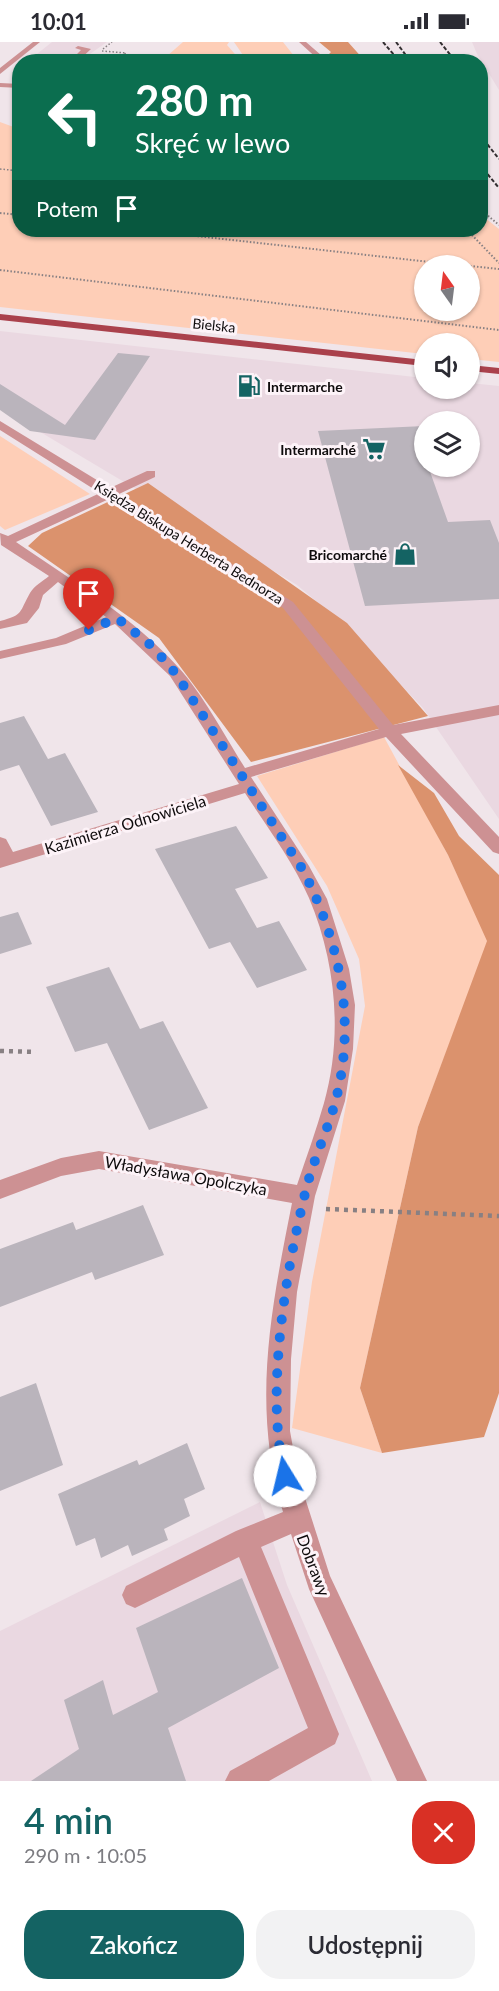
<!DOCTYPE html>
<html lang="pl">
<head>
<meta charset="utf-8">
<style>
  :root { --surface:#fff; --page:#f2f2f3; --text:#2b2b33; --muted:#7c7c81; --accent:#146363 }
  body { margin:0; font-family:Lato,sans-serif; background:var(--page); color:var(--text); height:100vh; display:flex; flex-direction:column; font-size:22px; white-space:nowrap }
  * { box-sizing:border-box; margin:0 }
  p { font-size:20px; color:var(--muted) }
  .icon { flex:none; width:33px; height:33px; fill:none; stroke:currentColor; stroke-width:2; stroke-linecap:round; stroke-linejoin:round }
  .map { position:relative; height:1739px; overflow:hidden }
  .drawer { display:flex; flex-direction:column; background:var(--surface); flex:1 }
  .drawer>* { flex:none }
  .top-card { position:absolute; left:12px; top:12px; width:476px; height:183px; border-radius:24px; box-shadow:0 2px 4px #0004; background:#0b6e4f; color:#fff; overflow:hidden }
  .needle { width:39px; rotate:346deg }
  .controls { position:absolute; left:414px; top:213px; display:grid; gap:12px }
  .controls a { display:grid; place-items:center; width:66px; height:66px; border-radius:50%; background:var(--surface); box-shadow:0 2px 4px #0004; font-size:30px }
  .pin { position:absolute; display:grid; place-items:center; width:51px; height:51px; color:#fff; margin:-62px -26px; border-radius:50% 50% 50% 0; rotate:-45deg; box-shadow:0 0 6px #0007 }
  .pin .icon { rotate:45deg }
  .me { position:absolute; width:66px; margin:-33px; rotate:351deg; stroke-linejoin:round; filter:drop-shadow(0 0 4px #0008) }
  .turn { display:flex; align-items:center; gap:21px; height:126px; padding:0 24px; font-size:27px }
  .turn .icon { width:78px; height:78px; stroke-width:2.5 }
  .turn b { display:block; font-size:42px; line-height:51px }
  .then { display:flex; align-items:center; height:57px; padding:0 24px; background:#0003; gap:12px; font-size:22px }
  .round { display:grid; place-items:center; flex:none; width:63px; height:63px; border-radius:24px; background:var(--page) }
  .summary { display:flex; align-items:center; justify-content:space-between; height:102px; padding:0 24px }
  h1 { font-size:36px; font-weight:600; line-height:45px; color:var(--accent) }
  .cta { display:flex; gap:12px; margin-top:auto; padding:12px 24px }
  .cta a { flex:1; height:69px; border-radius:24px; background:var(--accent); color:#fff; font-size:24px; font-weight:600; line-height:69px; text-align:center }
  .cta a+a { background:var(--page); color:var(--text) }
  .status { display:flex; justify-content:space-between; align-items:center; height:42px; padding:0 30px; background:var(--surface); direction:ltr }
  .status svg { height:16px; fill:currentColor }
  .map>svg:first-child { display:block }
  .built { fill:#ead8e1; fill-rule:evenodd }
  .green { fill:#feceb7; fill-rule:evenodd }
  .forest { fill:#db926d }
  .building { fill:#bab4bc }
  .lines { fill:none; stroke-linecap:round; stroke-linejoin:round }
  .path-far2 { stroke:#888083; stroke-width:1.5; stroke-dasharray:1.5 2; stroke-linecap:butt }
  .path-far1 { stroke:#888083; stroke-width:2; stroke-dasharray:1.5 2; stroke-linecap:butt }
  .path { stroke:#888083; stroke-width:4.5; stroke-dasharray:4 5; stroke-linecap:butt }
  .minor { fill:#cd9193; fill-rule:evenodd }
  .major { fill:#aa414c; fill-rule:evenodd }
  .rail { stroke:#332f31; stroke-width:2; stroke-dasharray:4 2; stroke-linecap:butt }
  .route { stroke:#1a73e8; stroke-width:10; stroke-dasharray:0 18 }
  .labels { text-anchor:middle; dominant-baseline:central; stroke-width:6; stroke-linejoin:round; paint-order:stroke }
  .far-street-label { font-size:14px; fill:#0e0b0c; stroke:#fdf3f8 }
  .far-poi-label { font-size:14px; font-weight:bold; fill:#0e0b0c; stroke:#fdf3f8; text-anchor:end }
  .street-label { font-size:16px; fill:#0e0b0c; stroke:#fdf3f8 }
</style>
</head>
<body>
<div class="status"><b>10:01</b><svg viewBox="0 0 49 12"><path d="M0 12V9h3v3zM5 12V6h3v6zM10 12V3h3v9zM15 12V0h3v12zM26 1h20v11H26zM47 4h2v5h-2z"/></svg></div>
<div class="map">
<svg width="499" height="1739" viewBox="0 0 499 1739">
  <rect width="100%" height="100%" fill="#f0e5ea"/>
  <path class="built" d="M 52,0 L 107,0 L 80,19 L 27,20 Z
    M 472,0 L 499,0 L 499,48 L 477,12 Z
    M 0,289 L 424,336 L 424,346 L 470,346 L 470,341 L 499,344 L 499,777 L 423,666 L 341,580 L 297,543 L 0,366 ZM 424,380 L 470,380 L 470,424 L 424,424 Z
    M 260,1460 L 287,1543 L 372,1739 L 0,1739 L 0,1589 Z"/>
  <path class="green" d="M 183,0 L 229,0 L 227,3 L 241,19 L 187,19 L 125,14 L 128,12 L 167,14 Z
    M 234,0 L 283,0 L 298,19 L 247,19 Z
    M 0,80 L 19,87 L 20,188 L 480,188 L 480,172 L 499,187 L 499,320 L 470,317 L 470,302 L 424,302 L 424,312 L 0,265 ZM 424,224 L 470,224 L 470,268 L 424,268 Z
    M 0,394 L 90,452 L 5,488 L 0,484 Z
    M 384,695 L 448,813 L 488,899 L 418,1085 L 360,1346 L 382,1411 L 292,1386 L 312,1240 L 365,964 L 359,917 L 327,844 L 257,734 Z"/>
  <path class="forest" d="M 319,0 L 348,0 L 365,19 L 339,19 L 328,13 L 331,10 Z
    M 148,441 L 347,581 L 428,674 L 251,720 L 159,596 L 28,504 L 42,491 Z
    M 398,723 L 434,751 L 459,794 L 499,833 L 499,1351 L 484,1395 L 382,1411 L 360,1346 L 418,1085 L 487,899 L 448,813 Z"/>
  <path class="building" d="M 118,311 L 150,314 L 95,398 L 30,389 L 0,368 L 0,342 L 65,383 Z
    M 424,384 L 424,424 L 428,424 L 448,480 L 490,478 L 499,501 L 499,557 L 365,564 L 318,389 Z
    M 24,674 L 48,717 L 65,711 L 98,770 L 51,784 L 19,723 L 0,729 L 0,681 Z
    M 236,784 L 268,836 L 235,847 L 257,886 L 279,879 L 307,928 L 257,946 L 230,900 L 209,907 L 155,807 Z
    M 18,870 L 32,902 L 0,912 L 0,875 Z
    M 109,925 L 140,987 L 163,979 L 208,1066 L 149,1088 L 107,1001 L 75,1010 L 46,945 Z
    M 143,1163 L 164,1213 L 95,1238 L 92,1230 L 0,1265 L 0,1207 L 73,1180 L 76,1188 Z
    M 36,1341 L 63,1423 L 0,1449 L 0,1355 Z
    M 187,1401 L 205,1447 L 184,1457 L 190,1474 L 164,1487 L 168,1498 L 132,1514 L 128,1503 L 101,1516 L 95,1496 L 76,1504 L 58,1452 L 137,1418 L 139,1423 Z
    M 242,1536 L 279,1626 L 168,1686 L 186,1739 L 31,1739 L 79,1707 L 64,1658 L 103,1638 L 113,1673 L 158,1650 L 136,1586 Z"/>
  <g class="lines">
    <path class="path-far2" d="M 103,7 L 112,0
      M 102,9 L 126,11 L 115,20
      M 121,15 L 177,20
      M 38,18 L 53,20
      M 0,127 L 20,129"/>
    <path class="path-far1" d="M 480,167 L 499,183
      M 0,171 L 20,173
      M 142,188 L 466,224
      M 467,188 L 499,221
      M 470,224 L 499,227
      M 0,228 L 499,288"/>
    <path class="path" d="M 0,1009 L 36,1010
      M 326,1167 L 499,1174"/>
    <path class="minor" d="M 33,0 L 40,0 L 0,32 L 0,26 Z
      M 299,0 L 306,0 L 329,20 L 321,20 Z
      M 78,4 L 91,7 L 77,20 L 69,20 L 81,8 L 75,6 Z
      M 0,41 L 20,42 L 20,46 L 0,45 Z
      M 0,379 L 110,446 L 147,429 L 155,429 L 155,435 L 119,452 L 293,560 L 393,683 L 499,663 L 499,673 L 401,692 L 499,795 L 499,812 L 493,810 L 386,695 L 251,735 L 309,824 L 327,857 L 349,927 L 355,963 L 353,1007 L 345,1059 L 315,1154 L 297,1250 L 291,1317 L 290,1389 L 298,1434 L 330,1534 L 427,1739 L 397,1739 L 309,1547 L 291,1492 L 261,1505 L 339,1692 L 335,1702 L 269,1739 L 225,1739 L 230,1729 L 308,1686 L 239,1515 L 135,1566 L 126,1562 L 122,1553 L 126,1544 L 236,1489 L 283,1470 C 251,1364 271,1267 292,1161 L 99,1127 L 61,1134 L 0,1157 L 0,1138 L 61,1116 L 99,1109 L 297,1143 C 306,1116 316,1089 324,1061 C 343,994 336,920 309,856 C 293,819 267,785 245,751 L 0,826 L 0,795 L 6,797 L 13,810 L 239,742 L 170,634 L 115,582 L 66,602 L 0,617 L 0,609 L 56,596 L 106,575 L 58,540 L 43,553 L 39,566 L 27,581 L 0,587 L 0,579 C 24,573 19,570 30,551 C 34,544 43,539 49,534 L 1,503 L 0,491 L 8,494 L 100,451 L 0,388 ZM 109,457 L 283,566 L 379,687 L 245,726 C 226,696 202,651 179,626 C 133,575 73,539 16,500 Z"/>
    <path class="major" d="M 0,272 L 424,318 L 424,324 L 0,278 Z
      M 470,323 L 499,326 L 499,332 L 470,329 Z"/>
    <path class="rail" d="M 383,0 L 400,20
      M 396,0 L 411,20
      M 440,0 L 456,20
      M 480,93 L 499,117
      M 480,123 L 499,146"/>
  </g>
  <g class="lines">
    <path class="route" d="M 89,588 L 117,576 L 153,605 L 176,632 L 303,828 C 340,901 357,980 335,1061 C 326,1093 311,1123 304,1156 C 287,1226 272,1318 278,1390 C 279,1405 282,1420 285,1434"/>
  </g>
  <defs>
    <g id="fuel-bare" transform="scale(1.8)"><path d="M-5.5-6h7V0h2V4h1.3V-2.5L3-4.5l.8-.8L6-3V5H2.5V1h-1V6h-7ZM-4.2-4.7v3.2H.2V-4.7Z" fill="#146363" stroke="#fdf3f8" stroke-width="2.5" paint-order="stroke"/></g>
    <g id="supermarket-bare" transform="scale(1.8)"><path d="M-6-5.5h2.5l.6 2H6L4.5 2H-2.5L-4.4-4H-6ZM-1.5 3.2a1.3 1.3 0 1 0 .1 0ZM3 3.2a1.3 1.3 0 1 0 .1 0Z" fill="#146363" stroke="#fdf3f8" stroke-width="2.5" paint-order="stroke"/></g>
    <g id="shop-bare" transform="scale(1.8)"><path d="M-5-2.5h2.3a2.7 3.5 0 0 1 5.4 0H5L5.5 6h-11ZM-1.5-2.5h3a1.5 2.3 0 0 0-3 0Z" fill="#146363" stroke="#fdf3f8" stroke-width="2.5" paint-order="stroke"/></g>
  </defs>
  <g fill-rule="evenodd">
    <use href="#fuel-bare" x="249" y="344"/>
    <use href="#supermarket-bare" x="374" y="407"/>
    <use href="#shop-bare" x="405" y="512"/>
  </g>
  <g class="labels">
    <g class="far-street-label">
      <text transform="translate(214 283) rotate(6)">Bielska</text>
      <text transform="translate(189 500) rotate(32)">Księdza Biskupa Herberta Bednorza</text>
    </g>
    <g class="far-poi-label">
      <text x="267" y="344" text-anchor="start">Intermarche</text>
      <text x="356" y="407">Intermarché</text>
      <text x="387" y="512">Bricomarché</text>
    </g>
    <g class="street-label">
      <text transform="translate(125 782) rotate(-17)">Kazimierza Odnowiciela</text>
      <text transform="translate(186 1133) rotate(10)">Władysława Opolczyka</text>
      <text transform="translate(314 1523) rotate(69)">Dobrawy</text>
    </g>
  </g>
</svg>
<div class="controls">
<a><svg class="needle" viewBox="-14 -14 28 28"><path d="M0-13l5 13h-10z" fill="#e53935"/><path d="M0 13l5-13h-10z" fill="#7c7c81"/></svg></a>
<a><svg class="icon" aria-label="sound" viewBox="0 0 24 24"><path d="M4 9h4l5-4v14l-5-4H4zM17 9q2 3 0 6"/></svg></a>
<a><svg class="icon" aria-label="layers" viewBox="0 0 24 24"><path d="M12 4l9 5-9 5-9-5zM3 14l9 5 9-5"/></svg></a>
</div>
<div class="pin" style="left:89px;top:588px;background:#d93025"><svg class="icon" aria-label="arrive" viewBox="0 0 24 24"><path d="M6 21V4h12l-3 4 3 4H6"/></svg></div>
<svg class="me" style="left:285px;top:1434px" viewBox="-20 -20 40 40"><circle r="19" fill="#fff"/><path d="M0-13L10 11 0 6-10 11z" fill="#1a73e8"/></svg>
<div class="top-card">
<div class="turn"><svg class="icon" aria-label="left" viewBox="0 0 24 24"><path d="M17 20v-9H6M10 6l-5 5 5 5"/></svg><div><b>280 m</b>Skręć w lewo</div></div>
<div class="then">Potem<svg class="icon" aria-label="arrive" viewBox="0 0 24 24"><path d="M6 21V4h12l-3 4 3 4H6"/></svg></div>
</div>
</div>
<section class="drawer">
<div class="summary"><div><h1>4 min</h1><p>290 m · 10:05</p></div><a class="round" style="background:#d93025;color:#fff"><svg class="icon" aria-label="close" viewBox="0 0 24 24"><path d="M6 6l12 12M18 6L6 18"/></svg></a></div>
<div class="cta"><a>Zakończ</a><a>Udostępnij</a></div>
</section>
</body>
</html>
